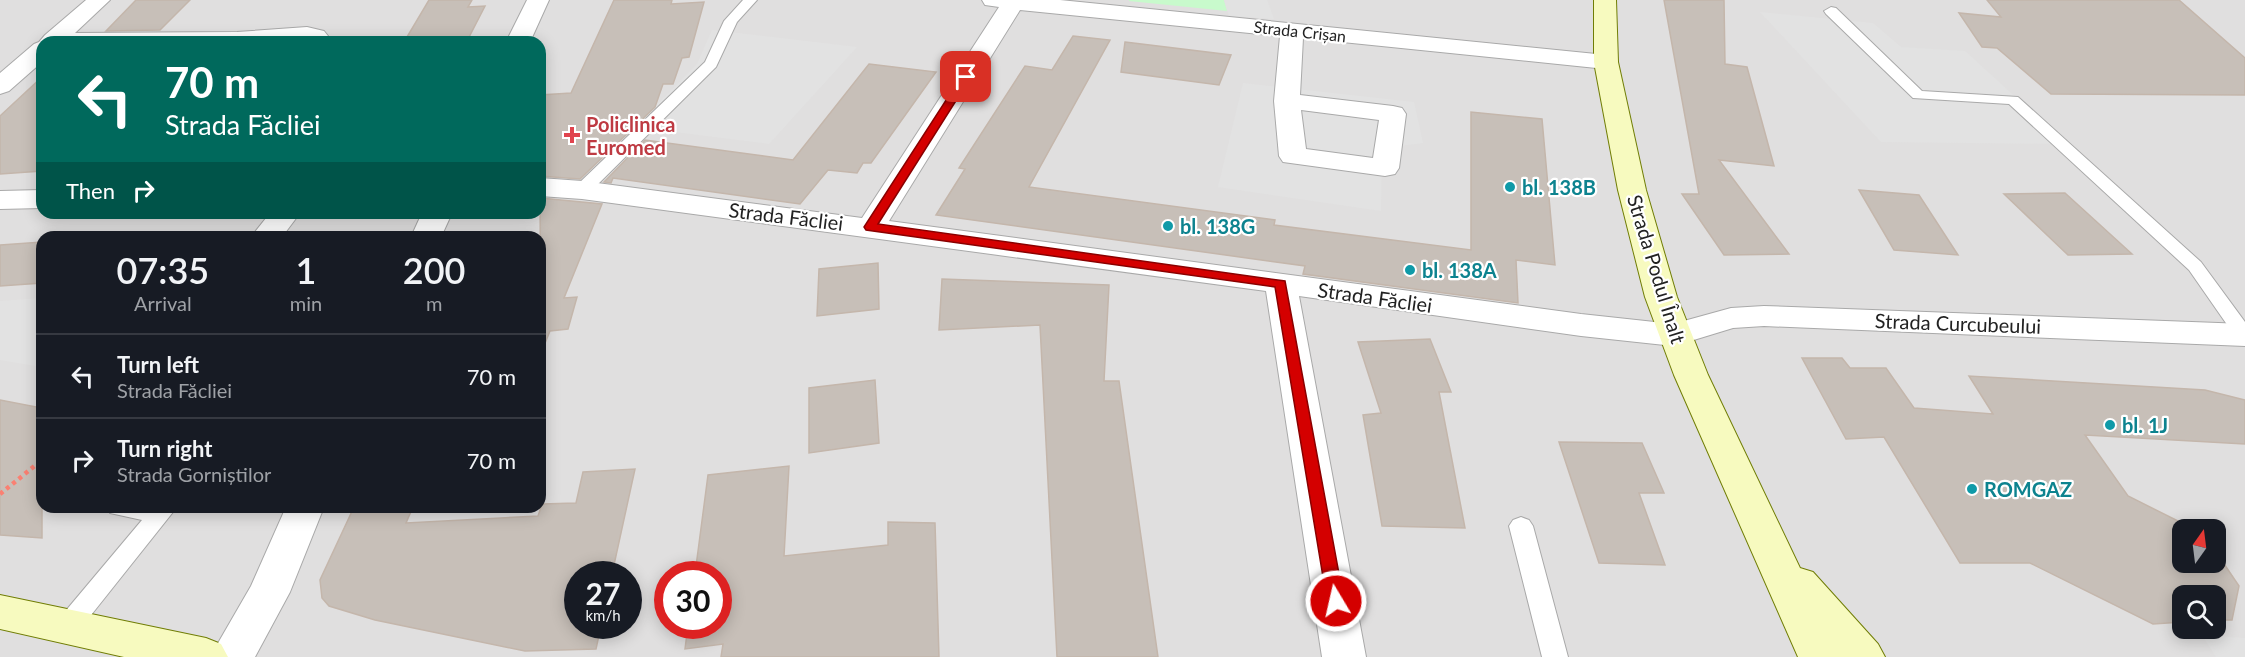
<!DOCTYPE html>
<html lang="en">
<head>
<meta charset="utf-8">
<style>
  :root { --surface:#171b24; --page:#242831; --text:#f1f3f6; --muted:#9ea1a6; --line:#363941 }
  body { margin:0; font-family:Lato,sans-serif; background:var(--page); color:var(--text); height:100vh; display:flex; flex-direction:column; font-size:22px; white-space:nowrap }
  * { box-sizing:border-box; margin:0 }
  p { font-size:20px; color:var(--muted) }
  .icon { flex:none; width:33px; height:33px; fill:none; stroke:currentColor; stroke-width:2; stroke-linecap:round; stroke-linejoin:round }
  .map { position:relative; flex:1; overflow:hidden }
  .drawer { position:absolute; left:36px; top:231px; width:510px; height:282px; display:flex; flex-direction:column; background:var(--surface); border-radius:18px; box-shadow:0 3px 15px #0003 }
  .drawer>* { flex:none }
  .guide { position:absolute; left:36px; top:36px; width:510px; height:183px; border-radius:18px; box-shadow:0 3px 15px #0003; background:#00695c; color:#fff; overflow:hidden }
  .needle { width:39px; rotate:14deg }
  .tools { position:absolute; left:2172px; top:519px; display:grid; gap:12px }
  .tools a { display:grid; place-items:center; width:54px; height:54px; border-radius:12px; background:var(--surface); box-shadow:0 3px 15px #0003; font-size:30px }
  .speed { position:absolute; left:564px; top:561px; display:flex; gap:12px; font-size:30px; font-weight:700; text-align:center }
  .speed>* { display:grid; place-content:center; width:78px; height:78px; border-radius:50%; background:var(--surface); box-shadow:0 3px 15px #0003; line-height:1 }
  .speed small { font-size:15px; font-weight:400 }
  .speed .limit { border:9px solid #d22; background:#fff; color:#111 }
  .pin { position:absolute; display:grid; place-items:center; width:51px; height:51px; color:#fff; margin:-26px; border-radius:12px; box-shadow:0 3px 9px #0006 }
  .me { position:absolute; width:66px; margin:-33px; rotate:351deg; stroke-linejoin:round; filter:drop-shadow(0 0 4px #0008) }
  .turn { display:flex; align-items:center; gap:21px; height:126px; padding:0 30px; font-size:27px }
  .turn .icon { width:78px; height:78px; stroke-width:2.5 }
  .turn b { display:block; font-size:42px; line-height:51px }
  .then { display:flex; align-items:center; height:57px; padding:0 30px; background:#0003; gap:12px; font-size:22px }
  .eta { display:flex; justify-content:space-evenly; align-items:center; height:102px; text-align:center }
  .eta b { font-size:36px; font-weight:600; line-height:42px }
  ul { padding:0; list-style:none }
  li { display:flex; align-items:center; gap:18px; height:84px; padding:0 30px; border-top:2px solid var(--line) }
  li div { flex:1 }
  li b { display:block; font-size:22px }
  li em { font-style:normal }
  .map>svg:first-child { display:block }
  .residential { fill:#e0dfdf; fill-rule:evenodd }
  .park { fill:#c8facc }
  .parking { fill:#e2e2e2 }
  .building { fill:#c7bfb8; stroke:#c4b6ab; stroke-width:1.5 }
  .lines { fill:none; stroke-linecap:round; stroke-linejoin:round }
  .lane-casing { stroke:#a9a9a9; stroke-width:2 }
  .street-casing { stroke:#a9a9a9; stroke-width:2 }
  .secondary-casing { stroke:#707d05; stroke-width:2 }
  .path { stroke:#fa8072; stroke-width:4.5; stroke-dasharray:4 4; stroke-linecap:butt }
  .lane { fill:#fff; fill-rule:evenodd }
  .street { fill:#fff; fill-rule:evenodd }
  .secondary { fill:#f7fabf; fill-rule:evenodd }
  .route { fill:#d40000; stroke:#8a0000; stroke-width:1.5 }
  .health-dot { fill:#e0444e; stroke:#fff; stroke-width:2 }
  .culture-dot { fill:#0f9aa8; stroke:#fff; stroke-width:2 }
  .labels { text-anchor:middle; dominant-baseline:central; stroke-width:4.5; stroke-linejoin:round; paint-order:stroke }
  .far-street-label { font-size:16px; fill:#222; stroke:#fff }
  .health-label { font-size:20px; font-weight:bold; fill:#be3a42; stroke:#fff; text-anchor:start }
  .culture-label { font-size:20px; font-weight:bold; fill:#0d838f; stroke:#fff; text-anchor:start }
  .street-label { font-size:20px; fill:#222; stroke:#fff }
</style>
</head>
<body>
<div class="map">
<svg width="2245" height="657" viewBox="0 0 2245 657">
  <rect width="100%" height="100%" fill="#f2efe9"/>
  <path class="residential" d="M 0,0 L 2245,0 L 2245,657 L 0,657 ZM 42,42 L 540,42 L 540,213 L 42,213 ZM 42,237 L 540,237 L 540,507 L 42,507 ZM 2182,530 L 2216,530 L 2216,562 L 2182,562 ZM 578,574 L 628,574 L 628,626 L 578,626 ZM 668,574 L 718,574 L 718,626 L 668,626 ZM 2182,596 L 2216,596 L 2216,628 L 2182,628 Z"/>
  <path class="park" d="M 1224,0 L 1227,11 L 1129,1 L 1129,0 Z"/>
  <path class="parking" d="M 1224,0 L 1267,0 L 1274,19 L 1229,16 Z
    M 1760,12 L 1873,23 L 1901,47 L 1965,51 L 2067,144 L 1881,142 Z
    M 712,30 L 857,47 L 769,144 L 635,127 L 697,64 Z
    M 1243,83 L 1414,102 L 1423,143 L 1382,148 L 1381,211 L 1218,187 Z
    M 42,298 L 42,367 L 0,360 L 0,301 Z
    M 2202,635 L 2245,638 L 2245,657 L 2216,657 Z"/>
  <path class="building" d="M 136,0 L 190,0 L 160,30 L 106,31 Z
    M 429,0 L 472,0 L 468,7 L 485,6 L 467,41 L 404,42 Z
    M 614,0 L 672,0 L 671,4 L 704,2 L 689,57 L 682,58 L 673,84 L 663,84 L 655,107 L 580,179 L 540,176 L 540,95 L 571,93 Z
    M 1664,0 L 1724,0 L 1725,64 L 1747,67 L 1774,166 L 1719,160 L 1789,254 L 1724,255 L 1682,194 L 1699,194 Z
    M 1987,0 L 2179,0 L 2245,58 L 2245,95 L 2051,94 L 1997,48 L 1982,47 L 1959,13 L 2001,17 Z
    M 1073,36 L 1110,40 L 1029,187 L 1275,220 L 1274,225 L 1471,250 L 1471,112 L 1542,119 L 1555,265 L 1516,260 L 1518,303 L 1303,274 L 1305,266 L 936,215 L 965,169 L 959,168 L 1025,66 L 1052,70 Z
    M 1125,42 L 1231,55 L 1219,85 L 1121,72 Z
    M 869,64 L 936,72 L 871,163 L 863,163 L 857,173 L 828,170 L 800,204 L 613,178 L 611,183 L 604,182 L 645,140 L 793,160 Z
    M 42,77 L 42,171 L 0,174 L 0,116 Z
    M 1859,190 L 1919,195 L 1958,255 L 1894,250 Z
    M 2065,193 L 2132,254 L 2068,255 L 2004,194 Z
    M 540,198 L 602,204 L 564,298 L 577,297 L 568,329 L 550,331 L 541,353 Z
    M 42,242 L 42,283 L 0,286 L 0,245 Z
    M 878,263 L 879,309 L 817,316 L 819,269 Z
    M 942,279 L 1109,285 L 1104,381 L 1119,381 L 1158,657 L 1057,657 L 1040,325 L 939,330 Z
    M 1430,339 L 1451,392 L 1439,392 L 1465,528 L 1382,526 L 1363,415 L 1381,413 L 1358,342 Z
    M 1802,358 L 1842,358 L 1850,368 L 1886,368 L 1914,408 L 1993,414 L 1969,376 L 2205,390 L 2245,400 L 2245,444 L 2085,435 L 2128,496 L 2196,530 L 2182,530 L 2182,562 L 2216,562 L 2216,552 L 2239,586 L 2232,620 L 2216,620 L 2216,596 L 2182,596 L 2182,622 L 2153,624 L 2030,563 L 1960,563 L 1884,437 L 1846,439 Z
    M 875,380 L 879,443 L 809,453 L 809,388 Z
    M 0,400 L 42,408 L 42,538 L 0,535 Z
    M 1559,442 L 1642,443 L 1664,493 L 1639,493 L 1665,565 L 1599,563 Z
    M 789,466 L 784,556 L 888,545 L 888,522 L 935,523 L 939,657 L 721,657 L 723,644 L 685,649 L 688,626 L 718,626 L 718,574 L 695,574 L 708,475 Z
    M 635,469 L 612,574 L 578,574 L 578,626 L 601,626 L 596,649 L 525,651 L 375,620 L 329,606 L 322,598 L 320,580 L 354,507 L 413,507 L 406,523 L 538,516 L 542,504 L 576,503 L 583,472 Z"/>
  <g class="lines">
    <g class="lane-casing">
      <path id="lane" d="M 743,0 L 757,0 L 737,22 L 716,67 L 588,194 L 576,194 L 574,190 L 576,186 L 705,62 L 724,21 Z
        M 1831,7 L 1836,8 L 1922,91 L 2018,97 L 2201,262 L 2245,322 L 2245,341 L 2237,339 L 2189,270 L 2009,104 L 1913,98 L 1826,14 L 1824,11 Z
        M 107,507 L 177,507 L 76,634 L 67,637 L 58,634 L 54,627 L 58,620 L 142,520 L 110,513 Z
        M 1521,517 L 1529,520 L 1533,526 L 1568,657 L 1542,657 L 1509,526 L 1513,520 Z"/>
    </g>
    <g class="street-casing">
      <path id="street" d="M 86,0 L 110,0 L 75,33 L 237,32 L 307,27 L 324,31 L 328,36 L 327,42 L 42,42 L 42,62 L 9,91 L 0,94 L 0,73 L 34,44 L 39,42 L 45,35 Z
        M 527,0 L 549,0 L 530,42 L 506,42 Z
        M 982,0 L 1060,0 L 1606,55 L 1615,57 L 1618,62 L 1615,67 L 1606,69 L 1303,38 L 1300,95 L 1393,106 L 1402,108 L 1406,114 L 1399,168 L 1395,174 L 1385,176 L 1283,162 L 1279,156 L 1274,101 L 1280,36 L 1020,10 L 889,221 L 1581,314 L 1673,324 L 1731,308 L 1764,306 L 2245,324 L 2245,346 L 1764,326 L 1733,328 L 1674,346 L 1581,336 L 1299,296 L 1366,657 L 1322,657 L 1266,291 L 582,199 L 540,196 L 540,178 L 582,181 L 862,218 L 999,7 L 985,5 ZM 1301,110 L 1379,120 L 1373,158 L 1306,149 Z
        M 42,190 L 42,208 L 0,209 L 0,191 Z
        M 270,213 L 300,213 L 282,237 L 251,237 Z
        M 422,213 L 452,213 L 441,237 L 411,237 Z
        M 286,507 L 324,507 L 290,592 L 255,657 L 210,657 L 251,586 Z"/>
    </g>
    <g class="secondary-casing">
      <path id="secondary" d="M 1594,0 L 1616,0 L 1618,62 L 1646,190 L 1677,297 L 1708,375 L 1800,568 L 1813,572 L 1878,644 L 1885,657 L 1798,657 L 1674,375 L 1645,297 L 1618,190 L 1594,62 Z
        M 0,595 L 206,638 L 221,644 L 228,657 L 124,657 L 0,629 Z"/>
    </g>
    <path class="path" d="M 0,494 L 42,460"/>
    <use href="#lane" class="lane"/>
    <use href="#street" class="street"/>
    <use href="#secondary" class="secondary"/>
  </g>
  <path class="route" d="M 966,74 L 971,77 L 878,224 L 1285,281 L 1344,601 L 1342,606 L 1336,608 L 1329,606 L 1327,601 L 1275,287 L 866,230 L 864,227 L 961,77 Z"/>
  <path class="health-dot" d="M569 126h6v6h6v6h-6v6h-6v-6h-6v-6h6z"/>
  <g class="culture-dot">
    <circle cx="1510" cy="187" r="6"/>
    <circle cx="1168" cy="226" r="6"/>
    <circle cx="1410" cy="270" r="6"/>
    <circle cx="2110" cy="425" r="6"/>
    <circle cx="1972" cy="489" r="6"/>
  </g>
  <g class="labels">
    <g class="far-street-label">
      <text transform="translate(1300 31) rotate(6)">Strada Crișan</text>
    </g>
    <g class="health-label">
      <text x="586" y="124">Policlinica<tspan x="586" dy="23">Euromed</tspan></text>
    </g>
    <g class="culture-label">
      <text x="1522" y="187">bl. 138B</text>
      <text x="1180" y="226">bl. 138G</text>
      <text x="1422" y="270">bl. 138A</text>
      <text x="2122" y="425">bl. 1J</text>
      <text x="1984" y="489">ROMGAZ</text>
    </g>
    <g class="street-label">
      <text transform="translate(786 216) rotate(7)">Strada Făcliei</text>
      <text transform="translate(1657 269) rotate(73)">Strada Podul Înalt</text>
      <text transform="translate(1375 297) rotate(8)">Strada Făcliei</text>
      <text transform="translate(1958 323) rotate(2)">Strada Curcubeului</text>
    </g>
  </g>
</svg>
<div class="tools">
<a><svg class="needle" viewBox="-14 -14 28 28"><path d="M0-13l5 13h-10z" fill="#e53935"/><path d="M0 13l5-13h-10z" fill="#9ea1a6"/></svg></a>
<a><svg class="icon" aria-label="search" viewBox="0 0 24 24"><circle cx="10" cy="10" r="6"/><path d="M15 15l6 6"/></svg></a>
</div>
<div class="speed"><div>27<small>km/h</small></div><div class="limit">30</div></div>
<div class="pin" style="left:966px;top:77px;background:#d93025"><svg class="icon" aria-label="arrive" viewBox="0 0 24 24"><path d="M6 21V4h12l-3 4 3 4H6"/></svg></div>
<svg class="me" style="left:1336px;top:601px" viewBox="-20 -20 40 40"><circle r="17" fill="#d40000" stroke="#fff" stroke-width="3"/><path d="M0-11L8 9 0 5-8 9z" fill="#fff"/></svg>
<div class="guide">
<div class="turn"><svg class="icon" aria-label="left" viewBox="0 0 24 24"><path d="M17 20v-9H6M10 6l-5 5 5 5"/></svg><div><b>70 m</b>Strada Făcliei</div></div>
<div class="then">Then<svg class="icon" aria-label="right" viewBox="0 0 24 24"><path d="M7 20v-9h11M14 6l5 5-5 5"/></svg></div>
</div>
<section class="drawer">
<div class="eta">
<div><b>07:35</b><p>Arrival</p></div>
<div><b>1</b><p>min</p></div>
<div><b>200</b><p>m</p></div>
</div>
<ul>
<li><svg class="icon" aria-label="left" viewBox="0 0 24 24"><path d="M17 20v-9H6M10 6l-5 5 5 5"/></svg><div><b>Turn left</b><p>Strada Făcliei</p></div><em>70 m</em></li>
<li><svg class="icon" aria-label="right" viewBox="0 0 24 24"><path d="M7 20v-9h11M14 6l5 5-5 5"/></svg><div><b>Turn right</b><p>Strada Gorniștilor</p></div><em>70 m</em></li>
</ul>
</section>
</div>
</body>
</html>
